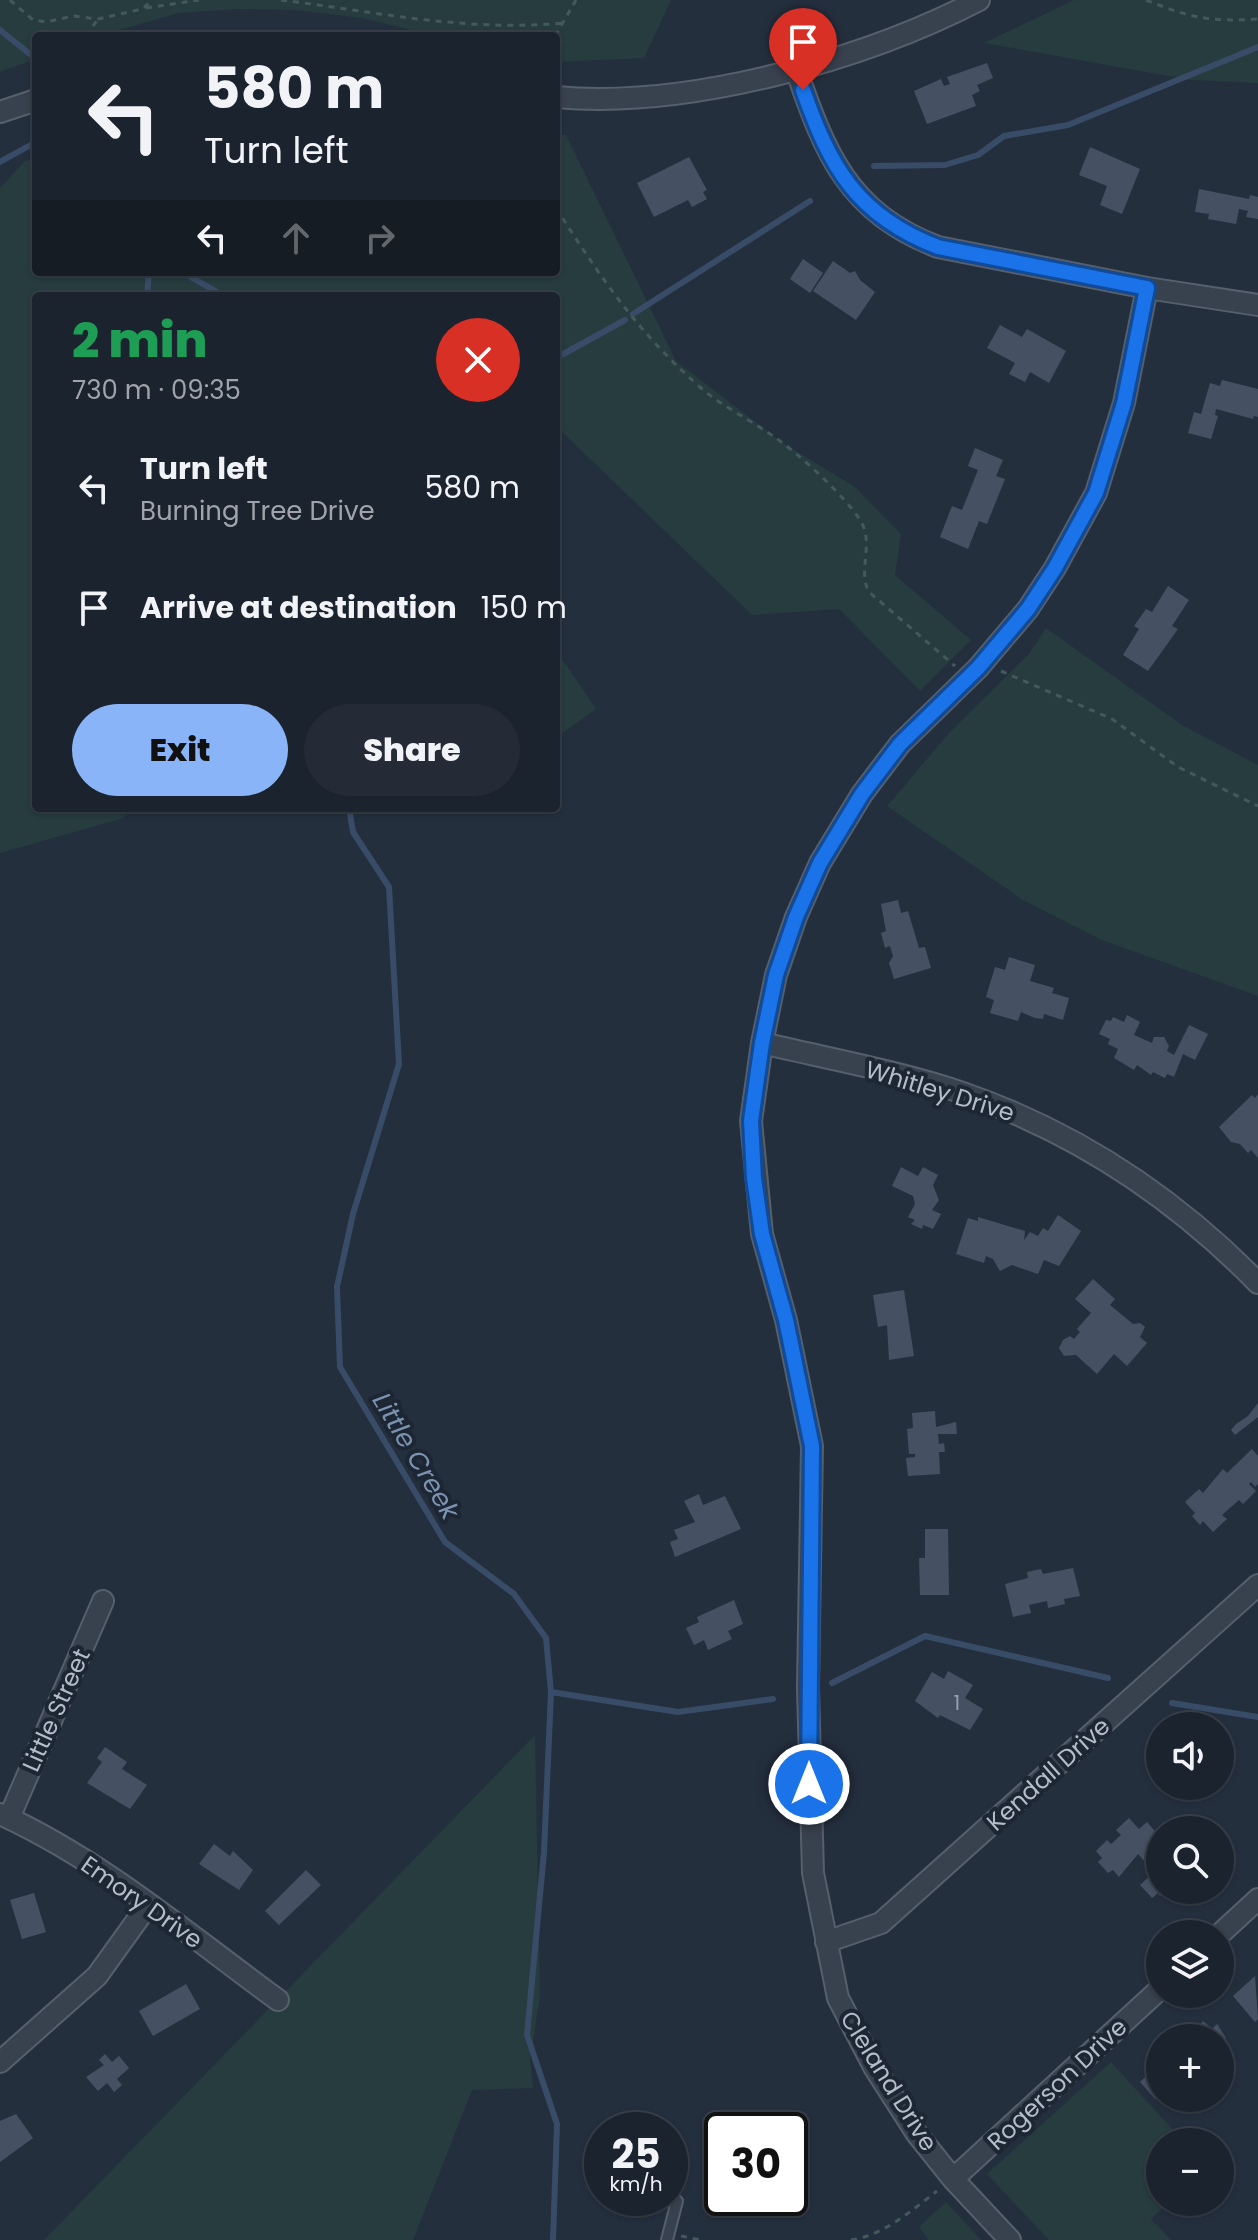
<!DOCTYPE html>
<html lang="en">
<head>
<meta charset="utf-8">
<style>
  :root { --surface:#1b232e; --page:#242b36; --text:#f1f3f6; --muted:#a0a4aa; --line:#39404a; --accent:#8ab4f8 }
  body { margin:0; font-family:Poppins,sans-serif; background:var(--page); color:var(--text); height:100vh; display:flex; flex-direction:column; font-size:30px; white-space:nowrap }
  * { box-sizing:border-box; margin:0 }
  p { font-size:26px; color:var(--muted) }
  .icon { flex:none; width:44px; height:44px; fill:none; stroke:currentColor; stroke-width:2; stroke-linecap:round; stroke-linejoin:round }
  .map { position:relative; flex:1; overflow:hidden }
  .panel { position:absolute; left:32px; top:292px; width:528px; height:520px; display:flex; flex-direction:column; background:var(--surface); border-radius:8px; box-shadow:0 2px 6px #0004,0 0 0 2px var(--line) }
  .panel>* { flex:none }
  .top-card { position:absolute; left:32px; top:32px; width:528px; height:244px; border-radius:8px; box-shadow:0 2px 6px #0004,0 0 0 2px var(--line); background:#1b232e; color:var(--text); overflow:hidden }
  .buttons { position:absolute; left:1146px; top:1712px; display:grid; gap:16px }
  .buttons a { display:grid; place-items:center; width:88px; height:88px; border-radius:50%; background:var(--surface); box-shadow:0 2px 6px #0004,0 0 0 2px var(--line); font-size:40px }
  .speed { position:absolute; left:584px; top:2112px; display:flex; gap:16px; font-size:40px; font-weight:700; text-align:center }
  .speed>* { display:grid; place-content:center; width:104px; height:104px; border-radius:50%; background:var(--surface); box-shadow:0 2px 6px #0004,0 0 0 2px var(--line); line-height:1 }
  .speed small { font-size:20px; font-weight:400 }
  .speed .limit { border:4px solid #111; border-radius:12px; background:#fff; color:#111 }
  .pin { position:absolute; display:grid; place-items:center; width:68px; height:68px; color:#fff; margin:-82px -34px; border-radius:50% 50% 50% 0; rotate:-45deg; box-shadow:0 0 8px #0007 }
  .pin .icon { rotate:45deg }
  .me { position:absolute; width:88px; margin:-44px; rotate:0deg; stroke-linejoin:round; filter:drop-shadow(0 0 6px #0008) }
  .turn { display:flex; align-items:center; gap:28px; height:168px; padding:0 40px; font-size:36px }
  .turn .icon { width:104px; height:104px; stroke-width:2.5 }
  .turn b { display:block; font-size:56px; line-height:68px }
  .lanes { display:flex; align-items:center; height:76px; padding:0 40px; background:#0003; justify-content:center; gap:40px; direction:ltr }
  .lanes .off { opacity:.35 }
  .round { display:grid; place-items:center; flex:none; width:84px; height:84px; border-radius:42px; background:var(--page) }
  .summary { display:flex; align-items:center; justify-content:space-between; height:136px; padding:0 40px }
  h1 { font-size:48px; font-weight:800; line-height:60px; color:#1e9e55 }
  .button { display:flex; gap:16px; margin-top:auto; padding:16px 40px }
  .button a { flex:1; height:92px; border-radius:48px; background:var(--accent); color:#111; font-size:32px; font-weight:800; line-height:92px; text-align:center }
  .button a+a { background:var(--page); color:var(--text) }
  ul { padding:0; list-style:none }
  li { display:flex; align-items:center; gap:24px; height:120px; padding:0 40px }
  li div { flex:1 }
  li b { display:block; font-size:30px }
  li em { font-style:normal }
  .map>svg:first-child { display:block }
  .green { fill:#263c3f }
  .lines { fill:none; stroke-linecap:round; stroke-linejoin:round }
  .stream { stroke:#394c67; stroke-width:6 }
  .building { fill:#455162 }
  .service-casing { stroke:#565f6c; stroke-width:14 }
  .minor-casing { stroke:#565f6c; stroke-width:24 }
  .path { stroke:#44595c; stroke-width:3; stroke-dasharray:6 6; stroke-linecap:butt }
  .service { stroke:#38414e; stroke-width:10 }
  .minor { stroke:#38414e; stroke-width:20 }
  .route-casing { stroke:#114b97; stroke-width:20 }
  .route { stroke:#1a73e8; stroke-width:14 }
  .labels { text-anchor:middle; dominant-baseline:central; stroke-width:8; stroke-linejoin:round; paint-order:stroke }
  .number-label { font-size:20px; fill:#98a1af }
  .street-label { font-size:24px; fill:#b4bcc9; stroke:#1d2633 }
  .water-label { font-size:26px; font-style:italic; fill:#7c92b1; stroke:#1d2633 }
</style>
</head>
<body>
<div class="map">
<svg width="1258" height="2240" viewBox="0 0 1258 2240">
  <rect width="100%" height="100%" fill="#242f3e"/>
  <path class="green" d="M 0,0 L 671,0 L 644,58 L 556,62 L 556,36 L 435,36 L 362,18 L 294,10 L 236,9 L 179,13 L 98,36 L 36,36 L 36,59 L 0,72 Z
    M 1074,0 L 1258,0 L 1258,83 L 1191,80 L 984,43 Z
    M 556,135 L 566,135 L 676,361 L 783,443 L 855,487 L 901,534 L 895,575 L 971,640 L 920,691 L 839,609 L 752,615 L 556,426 L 556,296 L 36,296 L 36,808 L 139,808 L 120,819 L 0,853 L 0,188 L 25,161 L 36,158 L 36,272 L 556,272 Z
    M 1046,628 L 1182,725 L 1258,765 L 1258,996 L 1102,940 L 1023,900 L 887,806 L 950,732 L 1029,654 Z
    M 556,650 L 596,709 L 561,734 L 556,733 Z
    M 535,1735 L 540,1996 L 530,2060 L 533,2088 L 472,2090 L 413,2240 L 44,2240 Z
    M 1111,2062 L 1184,2142 L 1160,2142 L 1160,2202 L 1169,2202 L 1151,2219 L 1171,2240 L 1049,2240 L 987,2174 Z
    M 946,2202 L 981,2240 L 929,2240 L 919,2227 Z"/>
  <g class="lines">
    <path class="stream" d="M 0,30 L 36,59
      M 0,162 L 36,142
      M 874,166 L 945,165 L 978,155 L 1004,136 L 1068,125 L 1258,47
      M 182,272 L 224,296
      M 147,296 L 149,272
      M 633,314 L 810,201
      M 556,358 L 625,320
      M 349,808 L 353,832 L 389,887 L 399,1064 L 353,1214 L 337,1287 L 340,1367 L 445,1542 L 514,1594 L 546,1638 L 551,1692 L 544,1852 L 527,2035 L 557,2124 L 553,2240
      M 832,1683 L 925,1636 L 1108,1678
      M 551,1692 L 678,1712 L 773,1699
      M 1172,1703 L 1258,1717"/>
  </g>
  <path class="building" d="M 987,63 L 993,78 L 977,85 L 980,91 L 972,95 L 976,106 L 927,124 L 914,91 L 941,79 L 944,86 L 950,84 L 947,77 Z
    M 1090,147 L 1140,169 L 1122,214 L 1100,205 L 1107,186 L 1079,175 Z
    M 689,157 L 707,190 L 703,192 L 707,199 L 692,207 L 688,200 L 654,217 L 637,183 Z
    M 1199,189 L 1249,199 L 1250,195 L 1258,197 L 1258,219 L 1246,217 L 1248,211 L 1239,209 L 1236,224 L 1208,219 L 1209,214 L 1195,212 Z
    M 803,259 L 823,273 L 810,293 L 790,279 Z
    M 833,261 L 850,273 L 855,271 L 860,280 L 875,292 L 856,320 L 813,291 Z
    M 1000,325 L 1022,337 L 1027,329 L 1066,351 L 1049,383 L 1030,372 L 1025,382 L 1009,374 L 1015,363 L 987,348 Z
    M 1222,380 L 1258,389 L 1258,417 L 1254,416 L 1253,419 L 1216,409 L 1215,415 L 1218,416 L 1211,439 L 1188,433 L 1194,412 L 1201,414 L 1210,383 L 1220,386 Z
    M 975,448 L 1003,460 L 996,476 L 1005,479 L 987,524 L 979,521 L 968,549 L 940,537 L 952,506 L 962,510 L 978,470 L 968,466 Z
    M 1168,586 L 1189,600 L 1172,626 L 1178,629 L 1148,671 L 1123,655 L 1139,629 L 1134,626 L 1146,609 L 1152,612 Z
    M 898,900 L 901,913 L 908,911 L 919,948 L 925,947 L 931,968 L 894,979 L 889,963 L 893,956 L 890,946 L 885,948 L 881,933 L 886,931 L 881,904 Z
    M 1009,957 L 1035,965 L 1030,981 L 1054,988 L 1052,993 L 1069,998 L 1063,1020 L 1044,1014 L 1043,1019 L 1035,1018 L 1021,1012 L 1018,1021 L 990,1013 L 994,1000 L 986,997 L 995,967 L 1005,970 Z
    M 1127,1015 L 1140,1022 L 1134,1035 L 1152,1043 L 1154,1037 L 1164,1037 L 1169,1046 L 1167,1051 L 1174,1055 L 1189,1025 L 1208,1034 L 1195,1060 L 1183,1054 L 1174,1077 L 1167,1074 L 1165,1078 L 1153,1072 L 1151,1075 L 1137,1065 L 1134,1070 L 1114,1058 L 1118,1049 L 1108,1044 L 1110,1039 L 1099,1034 L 1106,1020 L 1111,1021 L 1113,1017 L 1124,1022 Z
    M 1258,1094 L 1258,1158 L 1251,1150 L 1248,1153 L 1240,1144 L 1231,1142 L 1219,1127 L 1252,1095 L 1255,1098 Z
    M 901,1167 L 918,1176 L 923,1167 L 938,1175 L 933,1185 L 939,1200 L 932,1210 L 941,1214 L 933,1229 L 923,1225 L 922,1229 L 911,1224 L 915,1220 L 908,1217 L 915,1204 L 913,1196 L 892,1186 Z
    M 1058,1215 L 1081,1231 L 1059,1266 L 1044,1260 L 1038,1274 L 1012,1265 L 1000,1271 L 993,1259 L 986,1256 L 984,1263 L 956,1254 L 968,1218 L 978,1221 L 978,1217 L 1025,1231 L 1024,1240 L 1030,1232 L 1038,1236 L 1043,1228 L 1048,1231 Z
    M 1093,1279 L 1115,1299 L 1110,1305 L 1133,1324 L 1140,1323 L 1145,1327 L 1140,1337 L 1147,1343 L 1127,1366 L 1114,1354 L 1097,1374 L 1076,1355 L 1064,1356 L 1059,1348 L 1063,1340 L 1070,1336 L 1074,1339 L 1080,1332 L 1077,1329 L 1091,1313 L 1075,1299 Z
    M 904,1290 L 914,1356 L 889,1360 L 887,1325 L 878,1327 L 873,1295 Z
    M 1258,1403 L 1258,1417 L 1235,1435 L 1231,1430 L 1236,1424 L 1248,1416 Z
    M 935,1411 L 936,1427 L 956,1422 L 957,1434 L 938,1434 L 939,1444 L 944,1443 L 945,1452 L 939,1452 L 940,1474 L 908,1476 L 906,1458 L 915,1457 L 915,1454 L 909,1454 L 907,1429 L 913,1428 L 912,1413 Z
    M 1252,1449 L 1258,1456 L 1258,1484 L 1255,1487 L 1251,1482 L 1249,1484 L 1256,1491 L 1243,1504 L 1239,1500 L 1222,1515 L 1227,1519 L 1213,1532 L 1203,1521 L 1200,1525 L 1192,1516 L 1195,1513 L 1185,1502 L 1199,1489 L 1203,1493 L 1223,1469 L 1227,1473 Z
    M 699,1494 L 703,1505 L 725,1496 L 741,1529 L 675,1557 L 670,1542 L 678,1539 L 674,1530 L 695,1522 L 684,1501 Z
    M 925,1529 L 948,1529 L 949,1595 L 920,1595 L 919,1558 L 925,1558 Z
    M 1073,1568 L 1080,1596 L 1064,1599 L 1065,1604 L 1048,1608 L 1047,1601 L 1029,1605 L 1031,1613 L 1013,1617 L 1005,1584 L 1028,1578 L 1027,1572 L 1041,1569 L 1043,1574 Z
    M 734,1600 L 743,1624 L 728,1631 L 732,1639 L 708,1650 L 704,1640 L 694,1645 L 686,1628 L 699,1622 L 697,1617 Z
    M 948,1671 L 973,1685 L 965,1698 L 983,1709 L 970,1730 L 940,1715 L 938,1718 L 915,1701 L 932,1672 L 944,1679 Z
    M 105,1747 L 127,1762 L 122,1769 L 147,1785 L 130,1809 L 87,1783 L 102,1762 L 97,1758 Z
    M 1129,1818 L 1139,1829 L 1147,1822 L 1160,1837 L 1160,1890 L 1167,1890 L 1160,1896 L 1158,1893 L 1152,1898 L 1140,1885 L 1154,1872 L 1138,1854 L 1119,1877 L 1113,1870 L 1108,1873 L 1098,1862 L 1102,1858 L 1096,1851 L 1107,1840 L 1111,1844 L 1121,1835 L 1116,1830 Z
    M 214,1844 L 230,1856 L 233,1851 L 253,1870 L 239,1890 L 199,1864 Z
    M 306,1870 L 321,1885 L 279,1925 L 265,1911 Z
    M 34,1893 L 46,1932 L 22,1939 L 10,1900 Z
    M 1255,1976 L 1258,2019 L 1255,2022 L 1233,1996 Z
    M 186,1984 L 200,2009 L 153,2036 L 139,2011 Z
    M 1203,2021 L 1212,2029 L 1217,2024 L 1226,2038 L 1220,2043 L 1220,2038 L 1189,2038 Z
    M 105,2054 L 112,2062 L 119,2056 L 129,2068 L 117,2079 L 122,2085 L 114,2092 L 107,2083 L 98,2091 L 86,2077 L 104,2065 L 99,2060 Z
    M 1160,2063 L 1160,2095 L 1155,2099 L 1140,2082 Z
    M 16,2114 L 33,2138 L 0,2162 L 0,2121 Z
    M 596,2162 L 602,2164 L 602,2189 L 591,2187 Z"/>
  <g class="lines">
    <g class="service-casing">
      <path id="service" d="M 667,2240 L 677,2201"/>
    </g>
    <g class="minor-casing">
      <path id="minor" d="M 796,69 C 825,153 848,213 938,247 L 1147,288 L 1258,305
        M 556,97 C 688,109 863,60 979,0
        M 0,112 L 36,100
        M 762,1043 C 829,1059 898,1071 963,1093 C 1075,1132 1175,1198 1258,1283
        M 0,1814 C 101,1860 189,1935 278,2000
        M 9,1818 L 103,1601
        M 1220,1934 L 1258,1899
        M 826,1942 L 881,1923 L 1258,1585
        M 0,2062 L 97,1976 L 148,1905
        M 953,2179 L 1160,1989
        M 1010,2240 L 953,2179 L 917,2134 L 874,2067 L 838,1998 L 813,1873 L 808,1688 L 812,1446 L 786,1320 L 762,1234 L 751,1121 L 762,1043 L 776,975 L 796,917 L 820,863 L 862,794 L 900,744 L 978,668 L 1028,609 L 1055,568 L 1096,493 L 1124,403 L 1147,288"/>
    </g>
    <path class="path" d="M 10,0 L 33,20 L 46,22 L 73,16 L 98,19 L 142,9 L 153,0
      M 281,0 C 378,12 465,32 563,23
      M 1146,0 C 1191,18 1209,22 1258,19
      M 146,8 L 199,0
      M 86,36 L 98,19
      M 555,36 L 576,0
      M 556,208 C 601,278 638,333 701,388 C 723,407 749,419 773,436 C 798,453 844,495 860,520 C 875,543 857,571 869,592 L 955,666
      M 1001,671 L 1112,719 L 1178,767 L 1258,806
      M 681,2236 L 701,2240
      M 851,2240 C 884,2235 911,2211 937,2191"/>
    <use href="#service" class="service"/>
    <use href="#minor" class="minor"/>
  </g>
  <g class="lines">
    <g class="route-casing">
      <path id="route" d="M 803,90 C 830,167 857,216 938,247 L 1147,288 L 1124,403 L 1096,493 L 1055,568 L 1028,609 L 978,668 L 900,744 L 862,794 L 820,863 L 796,917 L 776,975 L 762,1043 L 751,1121 L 754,1178 L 762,1234 L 786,1320 L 812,1446 L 809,1784"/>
    </g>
    <use href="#route" class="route"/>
  </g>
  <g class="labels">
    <g class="number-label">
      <text x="957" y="1703">1</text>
    </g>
    <g class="street-label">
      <text transform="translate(940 1091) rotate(17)">Whitley Drive</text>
      <text transform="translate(56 1710) rotate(-66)">Little Street</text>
      <text transform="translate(1048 1774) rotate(-42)">Kendall Drive</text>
      <text transform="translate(142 1902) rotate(35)">Emory Drive</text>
      <text transform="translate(889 2081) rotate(58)">Cleland Drive</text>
      <text transform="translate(1057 2084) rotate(-43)">Rogerson Drive</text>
    </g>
    <g class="water-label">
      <text transform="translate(416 1456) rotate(59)">Little Creek</text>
    </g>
  </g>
</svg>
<div class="buttons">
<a><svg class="icon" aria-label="sound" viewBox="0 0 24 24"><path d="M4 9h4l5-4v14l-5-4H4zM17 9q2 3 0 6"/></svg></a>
<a><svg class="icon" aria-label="search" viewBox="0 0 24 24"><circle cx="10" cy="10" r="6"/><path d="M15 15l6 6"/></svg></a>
<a><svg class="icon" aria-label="layers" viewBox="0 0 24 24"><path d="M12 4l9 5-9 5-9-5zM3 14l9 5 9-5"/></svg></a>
<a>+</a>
<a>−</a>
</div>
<div class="speed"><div>25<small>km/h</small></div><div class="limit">30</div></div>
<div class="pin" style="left:803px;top:90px;background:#d93025"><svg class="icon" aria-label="arrive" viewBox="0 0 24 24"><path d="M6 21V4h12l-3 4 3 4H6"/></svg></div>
<svg class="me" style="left:809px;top:1784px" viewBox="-20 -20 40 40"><circle r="17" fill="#1a73e8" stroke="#fff" stroke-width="3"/><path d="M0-11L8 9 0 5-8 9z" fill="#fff"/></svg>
<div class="top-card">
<div class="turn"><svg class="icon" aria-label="left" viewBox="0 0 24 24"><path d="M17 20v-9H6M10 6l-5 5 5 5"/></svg><div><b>580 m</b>Turn left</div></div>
<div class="lanes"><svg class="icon" aria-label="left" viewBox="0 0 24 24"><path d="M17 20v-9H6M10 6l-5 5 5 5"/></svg><svg class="icon off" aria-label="ahead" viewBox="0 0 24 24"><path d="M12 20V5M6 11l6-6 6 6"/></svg><svg class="icon off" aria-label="right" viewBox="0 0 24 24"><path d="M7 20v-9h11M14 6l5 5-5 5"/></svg></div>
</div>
<section class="panel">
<div class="summary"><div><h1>2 min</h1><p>730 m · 09:35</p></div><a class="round" style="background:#d93025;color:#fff"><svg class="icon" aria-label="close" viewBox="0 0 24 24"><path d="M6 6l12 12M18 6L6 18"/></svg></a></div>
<ul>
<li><svg class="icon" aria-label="left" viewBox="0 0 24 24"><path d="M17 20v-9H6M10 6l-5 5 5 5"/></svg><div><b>Turn left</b><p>Burning Tree Drive</p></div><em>580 m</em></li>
<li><svg class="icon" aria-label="arrive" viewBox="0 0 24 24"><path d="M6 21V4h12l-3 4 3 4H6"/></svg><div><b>Arrive at destination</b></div><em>150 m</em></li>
</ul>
<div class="button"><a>Exit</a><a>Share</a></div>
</section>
</div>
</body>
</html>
